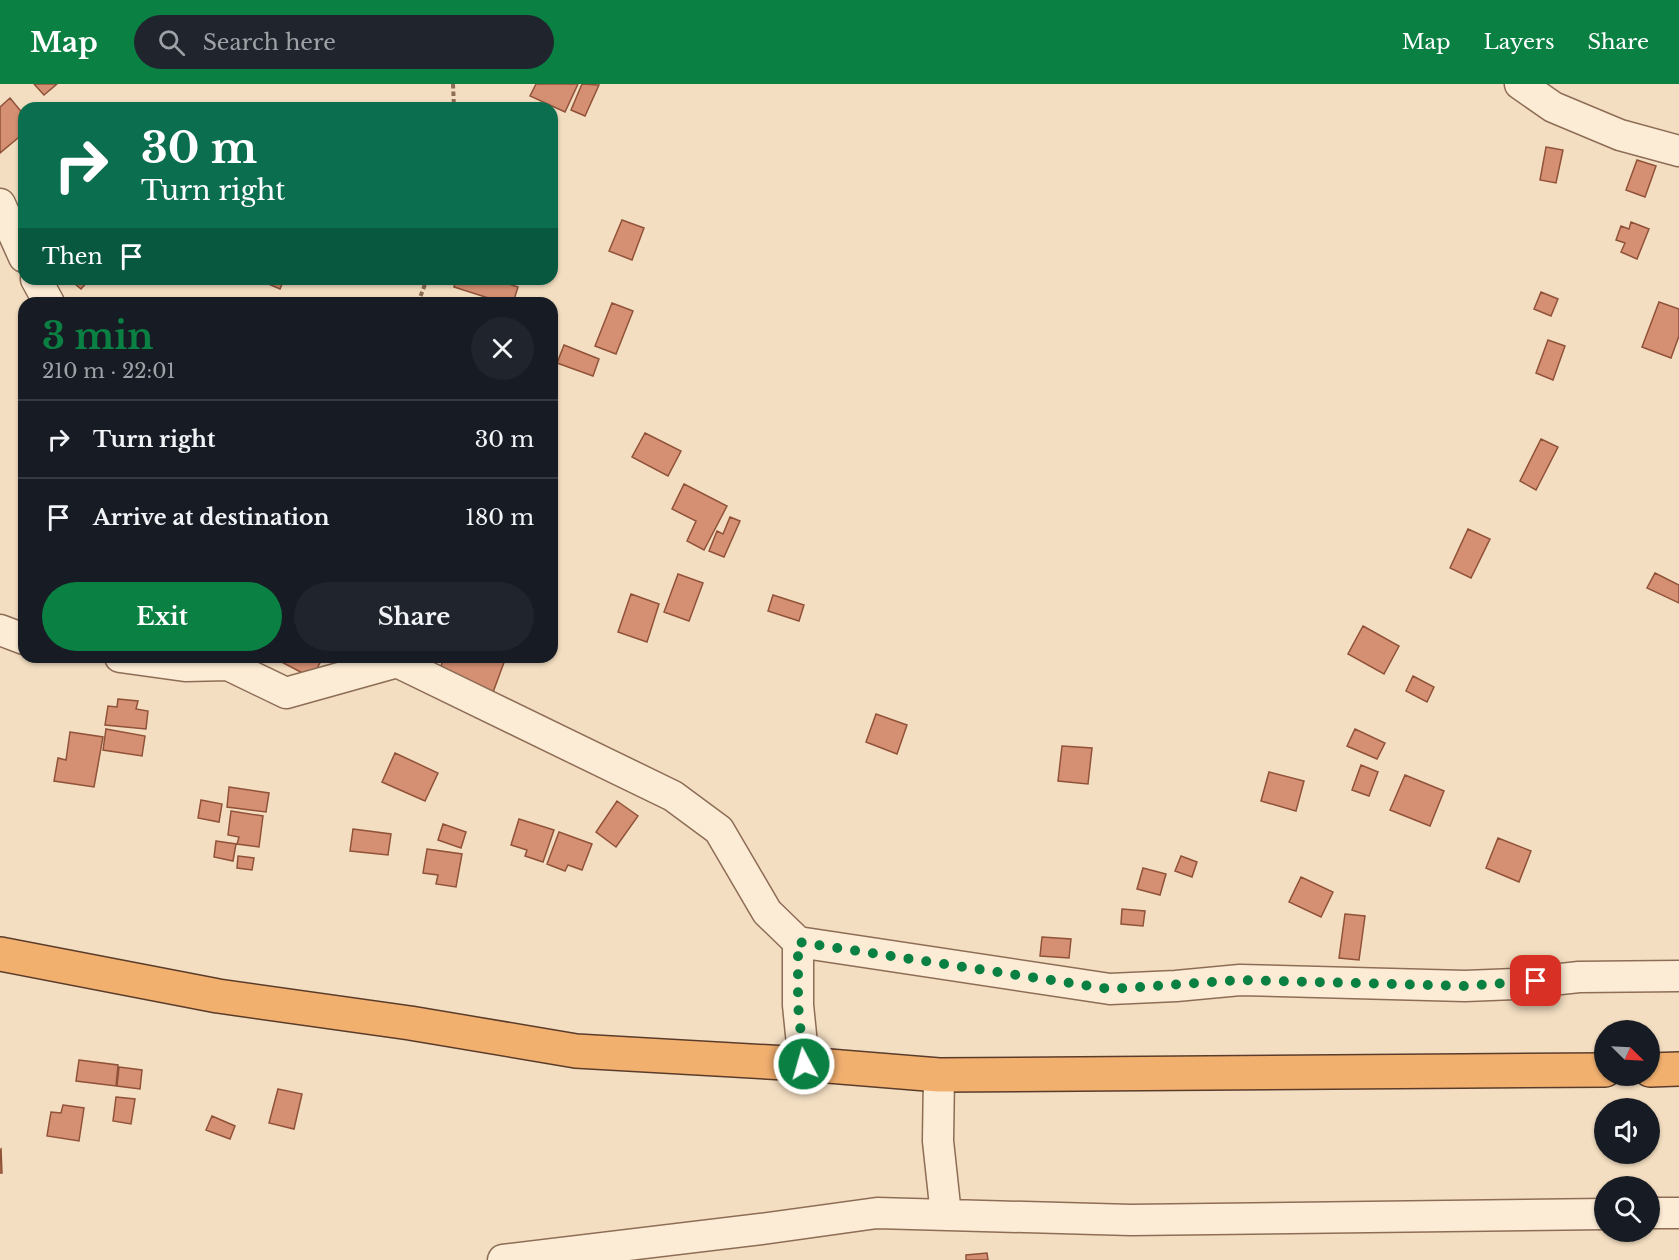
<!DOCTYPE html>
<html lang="en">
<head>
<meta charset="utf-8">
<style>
  :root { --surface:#171b24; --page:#20242c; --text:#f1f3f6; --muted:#9ea1a6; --line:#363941; --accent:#0b8043 }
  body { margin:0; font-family:"Libre Baskerville",serif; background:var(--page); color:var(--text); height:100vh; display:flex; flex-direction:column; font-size:22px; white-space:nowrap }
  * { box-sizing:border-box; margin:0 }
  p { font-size:20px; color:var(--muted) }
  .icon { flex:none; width:33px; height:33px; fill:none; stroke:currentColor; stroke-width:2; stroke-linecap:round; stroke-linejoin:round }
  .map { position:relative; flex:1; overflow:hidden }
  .panel { position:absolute; left:18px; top:213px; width:540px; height:366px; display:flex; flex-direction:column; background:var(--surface); border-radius:18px; box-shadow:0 2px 4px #0004 }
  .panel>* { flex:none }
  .banner { position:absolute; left:18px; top:18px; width:540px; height:183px; border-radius:18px; box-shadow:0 2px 4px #0004; background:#0b6e4f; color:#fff; overflow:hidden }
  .needle { width:39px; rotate:114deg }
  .buttons { position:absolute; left:1594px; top:936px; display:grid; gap:12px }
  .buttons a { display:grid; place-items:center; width:66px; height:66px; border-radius:50%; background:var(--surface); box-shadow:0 2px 4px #0004; font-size:30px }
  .pin { position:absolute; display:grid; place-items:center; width:51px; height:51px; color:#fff; margin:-26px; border-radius:12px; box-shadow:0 3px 9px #0006 }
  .me { position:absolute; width:66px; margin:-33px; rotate:354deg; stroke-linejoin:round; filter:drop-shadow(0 0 4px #0008) }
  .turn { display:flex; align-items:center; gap:21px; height:126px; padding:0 24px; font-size:27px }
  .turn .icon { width:78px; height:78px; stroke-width:2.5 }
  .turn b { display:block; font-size:42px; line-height:51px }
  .then { display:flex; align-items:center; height:57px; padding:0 24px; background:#0003; gap:12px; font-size:22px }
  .round { display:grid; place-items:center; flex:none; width:63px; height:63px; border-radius:32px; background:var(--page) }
  .overview { display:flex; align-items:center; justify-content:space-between; height:102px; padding:0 24px }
  h1 { font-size:36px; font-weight:700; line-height:45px; color:var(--accent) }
  .action { display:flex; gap:12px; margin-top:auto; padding:12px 24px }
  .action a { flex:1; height:69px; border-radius:36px; background:var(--accent); color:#fff; font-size:24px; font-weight:700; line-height:69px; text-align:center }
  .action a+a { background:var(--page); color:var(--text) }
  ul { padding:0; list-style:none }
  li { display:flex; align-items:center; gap:18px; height:78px; padding:0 24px; border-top:2px solid var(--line) }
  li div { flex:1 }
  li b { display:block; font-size:22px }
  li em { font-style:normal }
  header { display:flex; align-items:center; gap:36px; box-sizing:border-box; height:84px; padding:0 30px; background:var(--accent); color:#fff }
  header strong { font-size:28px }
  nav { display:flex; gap:33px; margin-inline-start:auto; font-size:21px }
  .search { width:420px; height:54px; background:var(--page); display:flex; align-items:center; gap:15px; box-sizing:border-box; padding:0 21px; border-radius:33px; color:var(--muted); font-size:22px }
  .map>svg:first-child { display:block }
  .building { fill:#d59073; stroke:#905239; stroke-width:1.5 }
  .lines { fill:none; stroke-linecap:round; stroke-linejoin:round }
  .minor-casing { stroke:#8e6d56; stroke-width:33 }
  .trunk-casing { stroke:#5b3c2b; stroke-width:36 }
  .path { stroke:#8e6d56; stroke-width:4; stroke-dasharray:4.5 3; stroke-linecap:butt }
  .minor { stroke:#fcecd5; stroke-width:30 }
  .trunk { stroke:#f2b06f; stroke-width:33 }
  .route { stroke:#0b8043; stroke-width:10; stroke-dasharray:0 18 }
</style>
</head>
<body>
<header>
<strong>Map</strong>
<div class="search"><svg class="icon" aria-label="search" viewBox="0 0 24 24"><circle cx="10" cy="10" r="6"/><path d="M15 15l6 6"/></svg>Search here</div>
<nav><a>Map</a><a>Layers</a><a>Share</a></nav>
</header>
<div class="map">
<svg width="1679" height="1176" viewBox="0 0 1679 1176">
  <rect width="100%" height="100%" fill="#f3dec1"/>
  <path class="building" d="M 34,0 L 57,0 L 44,11 Z
    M 536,0 L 578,0 L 565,28 L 530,12 Z
    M 582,0 L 599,1 L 585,32 L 571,26 Z
    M 10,14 L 24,31 L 24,49 L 0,69 L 0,23 Z
    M 1546,63 L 1563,66 L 1556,99 L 1540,96 Z
    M 1637,76 L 1656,82 L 1645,113 L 1626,106 Z
    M 622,136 L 644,144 L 632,176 L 609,167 Z
    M 1631,138 L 1649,145 L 1637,175 L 1621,168 L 1625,159 L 1616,156 L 1621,142 L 1629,145 Z
    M 69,195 L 90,195 L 81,205 Z
    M 257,195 L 284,195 L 280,205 Z
    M 456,195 L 493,195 L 518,203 L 513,219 L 504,219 L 454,203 Z
    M 1541,208 L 1558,215 L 1551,232 L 1534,225 Z
    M 1659,218 L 1679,225 L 1679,252 L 1671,274 L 1642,263 Z
    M 612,219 L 633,227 L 616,270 L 595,262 Z
    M 1548,256 L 1565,262 L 1553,296 L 1536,289 Z
    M 564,261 L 599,275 L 593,292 L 557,279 Z
    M 645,349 L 681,367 L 668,392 L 632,373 Z
    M 1541,355 L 1558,363 L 1536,406 L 1520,397 Z
    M 684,400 L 727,422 L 704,466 L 687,457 L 696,437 L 672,425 Z
    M 730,433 L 740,437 L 724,473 L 709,467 L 717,447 L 723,450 Z
    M 1468,445 L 1490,455 L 1471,494 L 1450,484 Z
    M 1655,489 L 1679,501 L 1679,519 L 1647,504 Z
    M 678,490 L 703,499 L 689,537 L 664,528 Z
    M 631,510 L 659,520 L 647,558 L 618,548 Z
    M 773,511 L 804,521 L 799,537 L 768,527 Z
    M 1363,542 L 1399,562 L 1384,590 L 1348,570 Z
    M 272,573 L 323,573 L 312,594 Z
    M 444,573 L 506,573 L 492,611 L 438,591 Z
    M 1413,592 L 1434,603 L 1427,618 L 1406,607 Z
    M 118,615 L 138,617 L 136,625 L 148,627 L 146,645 L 105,641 L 108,622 L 117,623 Z
    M 876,630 L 907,641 L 897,670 L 866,658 Z
    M 106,645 L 145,652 L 142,672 L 103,666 Z
    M 1355,645 L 1385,659 L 1377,675 L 1347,662 Z
    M 70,648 L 103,653 L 94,703 L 54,697 L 58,674 L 66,676 Z
    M 1062,662 L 1092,664 L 1088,700 L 1058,697 Z
    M 395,669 L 438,689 L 425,717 L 382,698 Z
    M 1361,681 L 1378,688 L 1369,712 L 1352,706 Z
    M 1269,688 L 1304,697 L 1296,727 L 1261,717 Z
    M 1405,691 L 1444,707 L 1430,742 L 1390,726 Z
    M 229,703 L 269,709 L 266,728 L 227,723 Z
    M 201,716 L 222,720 L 219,738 L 198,734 Z
    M 617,717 L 638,732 L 616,763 L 596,748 Z
    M 231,727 L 263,732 L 259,763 L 237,760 L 239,753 L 228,751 Z
    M 519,735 L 554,746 L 543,778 L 525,772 L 527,766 L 511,761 Z
    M 443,740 L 466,748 L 461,764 L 438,756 Z
    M 353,745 L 391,750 L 388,771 L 350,767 Z
    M 559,748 L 592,760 L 582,786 L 568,781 L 565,787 L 547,780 Z
    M 1498,754 L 1531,767 L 1519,798 L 1486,784 Z
    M 216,757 L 236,760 L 233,777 L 214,773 Z
    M 427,765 L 462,770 L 456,803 L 436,800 L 438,791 L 423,789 Z
    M 238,772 L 254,774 L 252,786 L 237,784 Z
    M 1181,772 L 1197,778 L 1192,793 L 1175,787 Z
    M 1143,784 L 1166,790 L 1160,811 L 1137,805 Z
    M 1301,793 L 1333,808 L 1321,833 L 1289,818 Z
    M 1122,825 L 1145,827 L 1143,842 L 1121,840 Z
    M 1345,830 L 1365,832 L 1359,876 L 1339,874 Z
    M 1042,853 L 1071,855 L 1069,874 L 1040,872 Z
    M 79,976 L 118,981 L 116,1002 L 76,997 Z
    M 119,983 L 142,986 L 140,1005 L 117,1002 Z
    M 278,1005 L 302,1010 L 294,1045 L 269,1039 Z
    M 116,1013 L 135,1015 L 131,1040 L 113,1037 Z
    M 63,1021 L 84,1024 L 79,1057 L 47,1052 L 51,1028 L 61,1029 Z
    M 212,1032 L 235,1042 L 230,1055 L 206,1046 Z
    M 1,1065 L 2,1089 L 0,1089 L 0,1066 Z
    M 987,1169 L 988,1176 L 966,1176 L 966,1171 Z"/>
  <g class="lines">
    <g class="minor-casing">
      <path id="minor" d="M 1520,0 L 1553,23 L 1620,51 L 1679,67
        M 0,120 L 24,173
        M 36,195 L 49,219
        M 0,546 L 24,555
        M 120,573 L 185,582 L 228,581 L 286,609 L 397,578
        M 390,573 L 397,578 L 673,712 L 719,746 L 767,828 L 798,858 L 798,921 L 804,980
        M 798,858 L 1110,905 L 1176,902 L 1240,896 L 1465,902 L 1515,900 L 1579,893 L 1679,892
        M 939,991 L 938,1057 L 946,1131
        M 1650,1129 L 1679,1129
        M 503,1176 L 761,1145 L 877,1129 L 1131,1136 L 1605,1130"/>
    </g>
    <g class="trunk-casing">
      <path id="trunk" d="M 0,870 L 218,912 L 410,939 L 576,967 L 804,980 L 939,991 L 1605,986
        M 1650,986 L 1679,985"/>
    </g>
    <path class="path" d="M 453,0 L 454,24
      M 418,219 L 427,195"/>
    <use href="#minor" class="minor"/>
    <use href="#trunk" class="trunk"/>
  </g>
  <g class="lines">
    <path class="route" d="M 804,980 L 798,921 L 798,858 L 1110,905 L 1240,896 L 1465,902 L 1536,897"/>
  </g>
</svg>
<div class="buttons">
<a><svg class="needle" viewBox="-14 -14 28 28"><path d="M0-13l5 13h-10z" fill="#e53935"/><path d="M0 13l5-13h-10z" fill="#9ea1a6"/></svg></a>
<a><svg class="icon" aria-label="sound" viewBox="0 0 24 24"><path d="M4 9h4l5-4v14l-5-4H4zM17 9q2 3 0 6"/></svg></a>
<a><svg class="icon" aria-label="search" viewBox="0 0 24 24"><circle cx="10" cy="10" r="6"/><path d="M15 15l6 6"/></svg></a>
</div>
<div class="pin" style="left:1536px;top:897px;background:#d93025"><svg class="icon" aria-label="arrive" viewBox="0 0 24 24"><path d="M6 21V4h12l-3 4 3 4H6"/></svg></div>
<svg class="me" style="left:804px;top:980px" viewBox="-20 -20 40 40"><circle r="17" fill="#0b8043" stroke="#fff" stroke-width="3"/><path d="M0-11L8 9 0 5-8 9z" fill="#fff"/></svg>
<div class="banner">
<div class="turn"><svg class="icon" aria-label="right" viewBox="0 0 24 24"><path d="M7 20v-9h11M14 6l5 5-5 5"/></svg><div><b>30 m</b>Turn right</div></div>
<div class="then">Then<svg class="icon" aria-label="arrive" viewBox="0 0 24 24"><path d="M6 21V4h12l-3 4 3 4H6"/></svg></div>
</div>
<section class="panel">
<div class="overview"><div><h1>3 min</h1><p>210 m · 22:01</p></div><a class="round"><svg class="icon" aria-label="close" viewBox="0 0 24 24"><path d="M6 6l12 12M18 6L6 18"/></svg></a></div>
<ul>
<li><svg class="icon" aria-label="right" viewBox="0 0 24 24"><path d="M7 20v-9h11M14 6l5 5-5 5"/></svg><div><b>Turn right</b></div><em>30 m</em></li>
<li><svg class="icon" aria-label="arrive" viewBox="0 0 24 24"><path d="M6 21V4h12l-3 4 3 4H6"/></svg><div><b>Arrive at destination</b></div><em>180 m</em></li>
</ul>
<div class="action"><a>Exit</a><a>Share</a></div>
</section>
</div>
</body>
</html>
